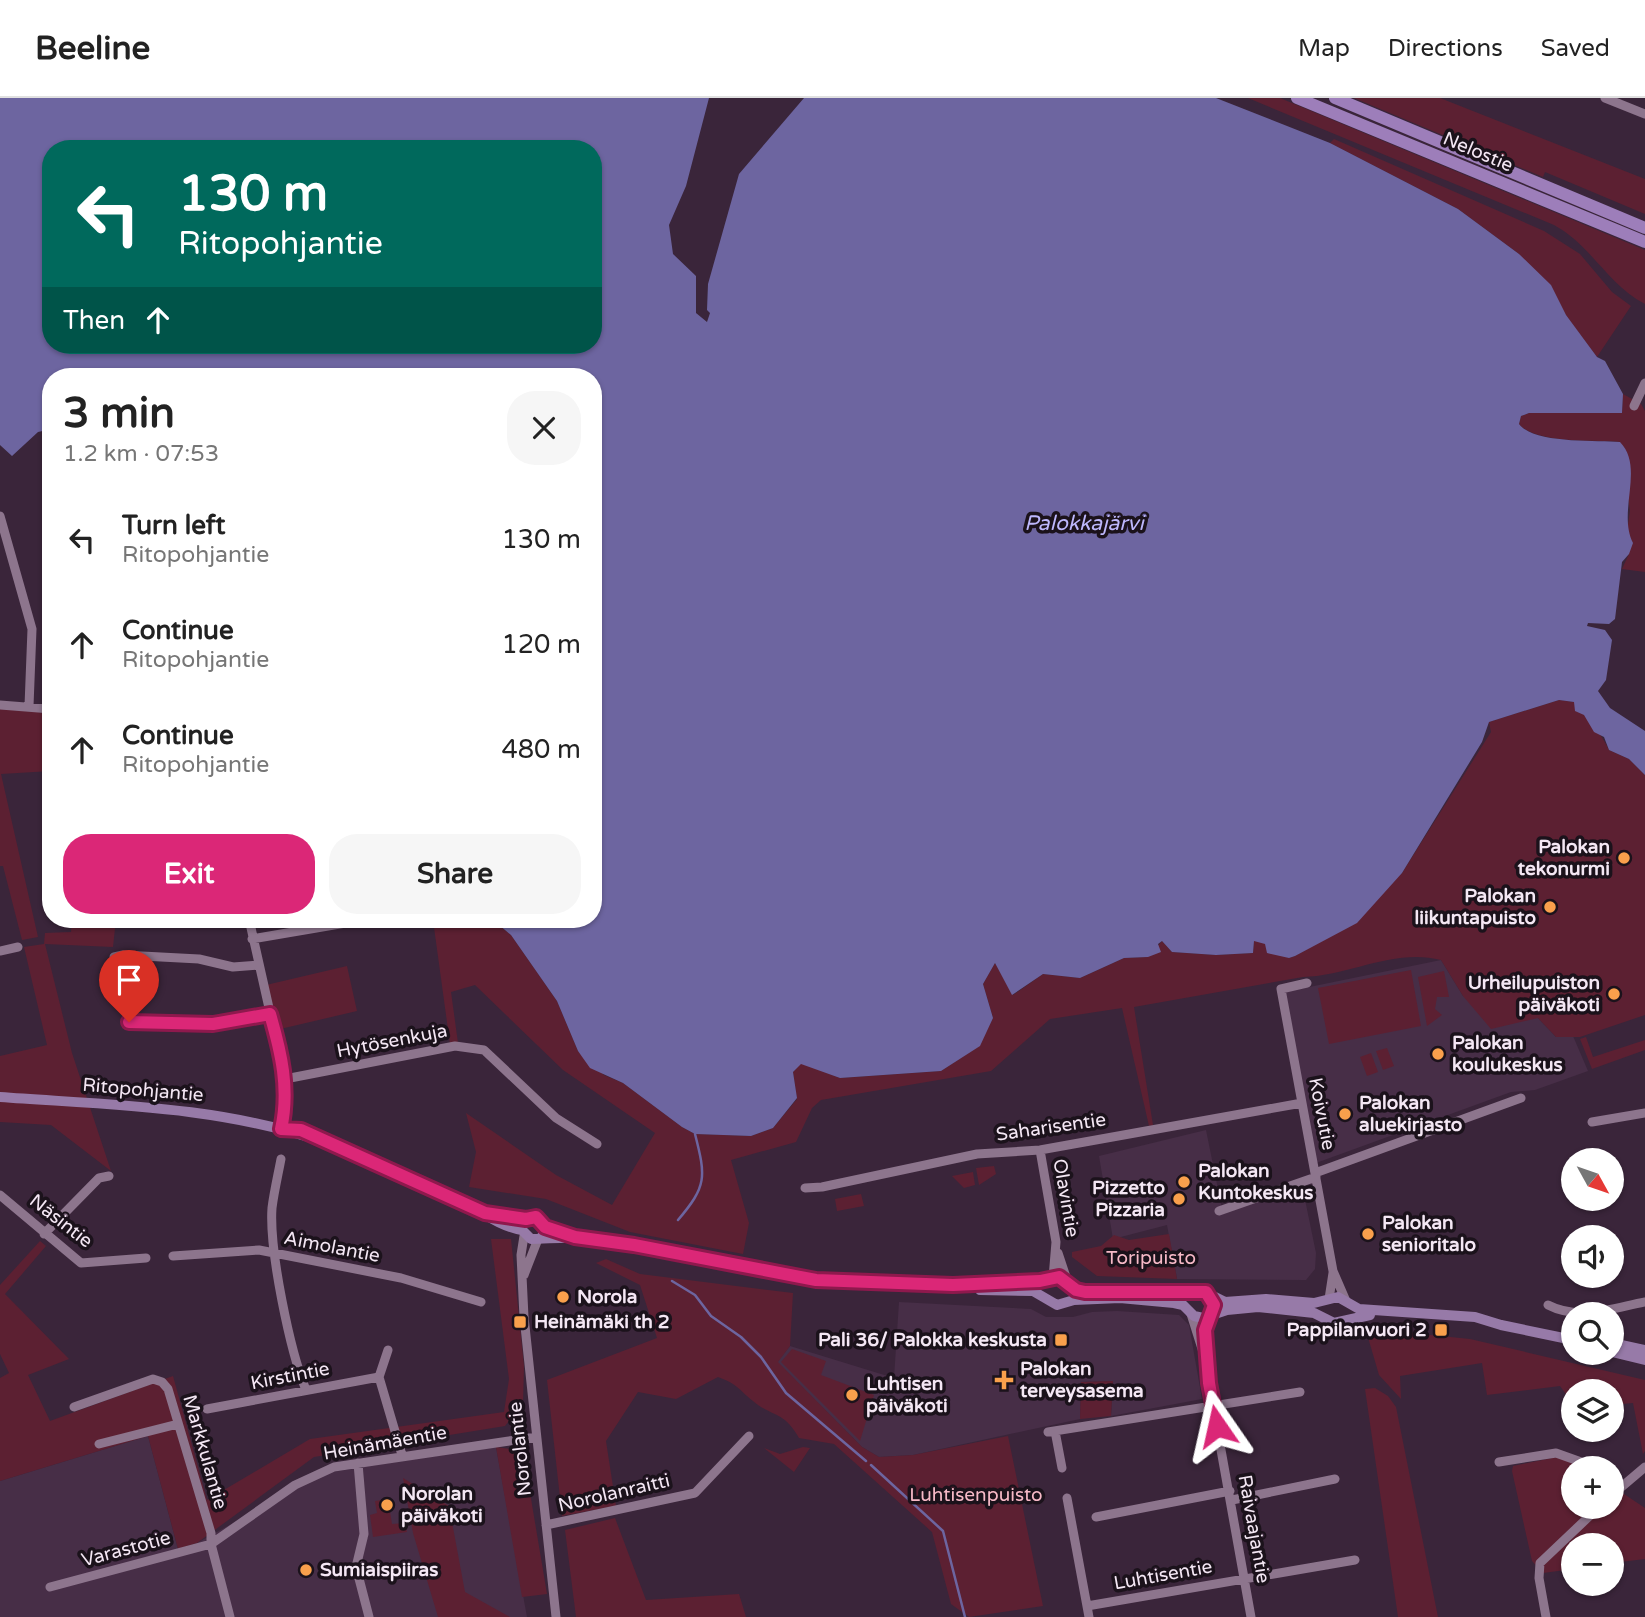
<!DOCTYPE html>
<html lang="en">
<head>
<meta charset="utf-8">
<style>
  :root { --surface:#fff; --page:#f6f6f6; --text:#222; --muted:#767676; --line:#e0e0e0; --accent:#db2777 }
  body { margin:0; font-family:"Varela Round",sans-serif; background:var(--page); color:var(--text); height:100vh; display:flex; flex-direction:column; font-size:26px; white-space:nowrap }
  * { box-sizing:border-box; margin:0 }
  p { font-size:23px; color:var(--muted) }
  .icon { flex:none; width:38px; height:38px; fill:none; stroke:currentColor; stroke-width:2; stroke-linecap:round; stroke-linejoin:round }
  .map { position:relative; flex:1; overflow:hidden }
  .side { position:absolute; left:42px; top:270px; width:560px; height:560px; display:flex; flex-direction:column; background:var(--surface); border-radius:28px; box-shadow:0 2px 5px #0004 }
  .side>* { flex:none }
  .guide { position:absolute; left:42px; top:42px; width:560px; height:214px; border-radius:28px; box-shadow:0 2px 5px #0004; background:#00695c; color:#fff; overflow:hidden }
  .needle { width:46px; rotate:130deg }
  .buttons { position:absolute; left:1561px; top:1050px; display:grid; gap:14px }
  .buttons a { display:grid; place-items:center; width:63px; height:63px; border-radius:50%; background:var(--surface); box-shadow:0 2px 5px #0004; font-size:35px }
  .pin { position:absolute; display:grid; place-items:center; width:60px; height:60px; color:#fff; margin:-72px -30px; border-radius:50% 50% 50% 0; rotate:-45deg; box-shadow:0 0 7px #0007 }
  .pin .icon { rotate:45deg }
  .me { position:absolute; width:77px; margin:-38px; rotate:349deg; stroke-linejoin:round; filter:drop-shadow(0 0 5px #0008) }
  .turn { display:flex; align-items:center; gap:24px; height:147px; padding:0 21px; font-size:32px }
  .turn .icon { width:91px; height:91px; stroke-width:2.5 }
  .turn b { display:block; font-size:49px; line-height:60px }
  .then { display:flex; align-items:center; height:66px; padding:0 21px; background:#0003; gap:14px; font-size:26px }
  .round { display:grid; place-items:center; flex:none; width:74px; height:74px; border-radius:28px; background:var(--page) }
  .headline { display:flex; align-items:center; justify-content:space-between; height:119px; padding:0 21px }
  h1 { font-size:42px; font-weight:700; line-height:52px }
  .cta { display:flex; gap:14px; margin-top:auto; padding:14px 21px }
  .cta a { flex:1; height:80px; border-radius:28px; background:var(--accent); color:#fff; font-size:28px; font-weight:700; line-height:80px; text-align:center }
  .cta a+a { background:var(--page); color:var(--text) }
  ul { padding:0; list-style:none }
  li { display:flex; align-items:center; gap:21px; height:105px; padding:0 21px }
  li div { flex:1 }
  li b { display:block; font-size:26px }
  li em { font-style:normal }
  header { display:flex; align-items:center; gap:42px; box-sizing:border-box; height:98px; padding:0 35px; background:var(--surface); border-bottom:2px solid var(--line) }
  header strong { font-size:33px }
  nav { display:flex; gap:38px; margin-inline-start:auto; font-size:24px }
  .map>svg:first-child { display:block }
  .built { fill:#472e47 }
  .green { fill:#5c2032 }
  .water { fill:#6d65a0; fill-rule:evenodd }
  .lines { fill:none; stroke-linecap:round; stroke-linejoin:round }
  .stream { stroke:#6d65a0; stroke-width:2.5 }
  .minor { stroke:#8d758d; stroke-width:9 }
  .major { stroke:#977aa8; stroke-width:10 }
  .highway { stroke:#9d7eba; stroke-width:12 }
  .route-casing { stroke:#8e194d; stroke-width:18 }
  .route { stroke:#db2777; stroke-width:12 }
  .poi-dot { fill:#f9a04c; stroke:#1b121b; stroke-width:2.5 }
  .labels { text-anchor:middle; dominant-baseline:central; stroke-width:7; stroke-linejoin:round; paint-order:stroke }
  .street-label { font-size:19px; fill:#f4e7f4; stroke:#1b121b }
  .poi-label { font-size:19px; font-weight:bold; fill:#f4e7f4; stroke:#1b121b; text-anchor:start }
  .park-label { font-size:19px; fill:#f7b9c7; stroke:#1b121b }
  .water-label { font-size:21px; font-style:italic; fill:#bdb7fc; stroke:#1b121b }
</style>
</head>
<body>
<header>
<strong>Beeline</strong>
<nav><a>Map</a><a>Directions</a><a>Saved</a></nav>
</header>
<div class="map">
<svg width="1645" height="1519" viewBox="0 0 1645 1519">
  <rect width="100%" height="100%" fill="#3a253a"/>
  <path class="built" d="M 1441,862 L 1463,898 L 1538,920 L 1556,939 L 1573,938 L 1588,973 L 1535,992 L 1511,994 L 1316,1065 L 1285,894 Z
    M 1206,1032 L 1223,1116 L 1302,1087 L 1316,1155 L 1315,1171 L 1306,1182 L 1177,1181 L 1167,1127 L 1113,1141 L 1099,1058 Z
    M 899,1204 L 1031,1211 L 1046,1219 L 1073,1219 L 1092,1214 L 1117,1213 L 1179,1217 L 1189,1227 L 1202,1301 L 1111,1318 L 1113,1283 L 1081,1284 L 1080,1321 L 913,1357 L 879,1359 L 862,1349 L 777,1264 L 790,1248 L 894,1280 Z
    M 148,1338 L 178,1451 L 197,1445 L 309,1383 L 332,1374 L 358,1370 L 364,1440 L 368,1440 L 363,1369 L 496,1349 L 527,1519 L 0,1519 L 0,1383 Z"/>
  <path class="green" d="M 1248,0 L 1280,0 L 1645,152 L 1645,206 C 1608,187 1591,147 1554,127 Z
    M 1354,0 L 1440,0 L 1645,81 L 1645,116 L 1545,74 L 1543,79 Z
    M 1334,41 L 1544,133 L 1580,156 L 1612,194 L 1631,208 L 1597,259 L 1519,156 L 1458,111 L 1330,45 Z
    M 1623,296 L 1641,306 L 1645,313 L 1645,474 L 1622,471 L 1629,456 L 1627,433 L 1630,413 L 1620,344 C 1595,342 1535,346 1519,326 L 1521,318 L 1529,315 L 1622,315 Z
    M 1559,602 L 1574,604 C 1586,620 1601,634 1609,652 L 1629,661 L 1645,677 L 1645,917 L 1580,939 L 1556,939 L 1538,920 L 1491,931 L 1463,898 L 1441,862 C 1394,850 1349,878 1303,879 L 1134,909 L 1153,1027 L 1149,1028 L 1122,910 L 1050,921 L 991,973 L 821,1002 L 812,1010 L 796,1044 L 731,1062 L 749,1125 L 743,1156 L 630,1134 L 546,1101 L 469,1089 L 476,1054 L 466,1015 L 556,1077 L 612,1107 L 655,1035 L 563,972 L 475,887 L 451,894 L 458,945 L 450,946 L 433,822 L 492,821 L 511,837 L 557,903 L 578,953 L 604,977 L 623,985 L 682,1029 L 695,1036 L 751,1038 L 773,1030 L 797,1001 L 793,974 L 801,965 L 840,980 L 941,973 L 979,948 L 993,920 L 983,886 L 995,865 L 1013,897 L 1043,876 L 1080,880 L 1124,860 L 1148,859 L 1162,843 L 1172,854 L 1216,857 L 1253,855 L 1254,843 L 1260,843 L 1289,860 L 1295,858 L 1325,840 L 1402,775 L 1491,634 L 1489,624 Z
    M 0,611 L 51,615 L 51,673 L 1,676 L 38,839 L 22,842 L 3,768 L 0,768 Z
    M 72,821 L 116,821 L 113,849 L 45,846 L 72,955 L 111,1073 L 51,1027 L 0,1024 L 0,958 L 47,947 L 24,849 L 44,846 L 45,835 L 71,834 Z
    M 347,868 L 357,913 L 276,932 L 266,887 Z
    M 1411,872 L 1421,928 L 1329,946 L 1318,890 Z
    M 1444,873 L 1449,899 L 1437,899 L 1435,911 L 1442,917 L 1427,928 L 1418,879 Z
    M 1586,939 L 1593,959 L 1645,942 L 1645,952 L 1592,971 L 1580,941 Z
    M 1387,950 L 1394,968 L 1383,972 L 1376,953 Z
    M 1371,955 L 1378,974 L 1367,978 L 1360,959 Z
    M 994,1068 L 996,1076 L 979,1087 L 976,1070 Z
    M 973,1074 L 975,1087 L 964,1090 L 952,1078 Z
    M 861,1096 L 864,1108 L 837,1113 L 835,1101 Z
    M 1169,1136 L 1177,1181 L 1097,1178 L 1072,1159 L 1072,1154 L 1101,1148 L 1114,1137 L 1129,1142 Z
    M 491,1141 L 511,1141 L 524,1268 L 523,1305 L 505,1328 L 314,1359 L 197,1445 L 178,1451 L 148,1338 L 0,1383 L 0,1280 L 9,1275 L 0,1256 L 0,1187 L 40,1143 L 46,1148 L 5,1196 L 69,1261 L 28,1277 L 50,1323 L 173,1278 L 207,1402 L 310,1341 L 504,1314 L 509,1281 Z
    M 606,1161 L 640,1176 L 793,1195 L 790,1248 L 778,1264 L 862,1349 L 879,1359 L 913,1357 L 1008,1338 L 1043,1508 L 969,1519 L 951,1506 L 932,1434 L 834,1346 L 799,1340 C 783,1312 773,1320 753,1303 C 737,1290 739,1287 718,1279 L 676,1301 L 638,1294 L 606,1343 L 616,1408 L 562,1418 L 547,1282 L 657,1240 L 640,1187 L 596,1165 Z
    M 1381,1232 L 1470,1241 L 1645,1282 L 1645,1353 L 1643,1356 L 1633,1305 L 1612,1307 L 1612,1293 L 1573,1293 L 1573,1306 L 1560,1288 L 1487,1297 L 1482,1265 L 1400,1278 L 1401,1301 L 1379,1277 L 1367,1236 Z
    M 792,1251 L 826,1263 L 821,1277 L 874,1297 L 860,1343 L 781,1264 Z
    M 1113,1283 L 1111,1318 L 1080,1321 L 1081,1284 Z
    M 1375,1290 L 1388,1298 L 1396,1309 L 1438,1519 L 1398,1519 L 1365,1291 Z
    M 496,1349 L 523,1353 L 547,1496 L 522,1499 Z
    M 803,1349 L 810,1350 L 794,1374 L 764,1350 L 780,1356 Z
    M 1557,1359 L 1587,1370 L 1573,1370 L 1573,1409 L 1612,1409 L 1612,1388 L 1645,1410 L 1645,1461 L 1612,1465 L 1612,1447 L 1573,1447 L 1573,1471 L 1543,1475 L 1532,1463 L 1512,1373 L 1513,1368 Z
    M 403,1380 L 449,1408 L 465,1494 L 510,1519 L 438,1519 L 413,1435 Z
    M 388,1401 L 392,1426 L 405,1425 L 407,1434 L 373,1439 L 370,1417 L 377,1415 L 375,1403 Z
    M 615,1420 L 646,1502 L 739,1496 L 746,1519 L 576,1519 L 565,1432 Z"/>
  <path class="water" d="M 0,0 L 709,0 L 686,88 L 669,127 L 673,156 L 696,178 L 696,215 L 707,224 L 710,215 L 707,212 L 708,186 L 739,76 L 804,0 L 1216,0 L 1330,45 L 1458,111 L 1519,156 L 1551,187 L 1566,217 L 1597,259 L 1605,263 L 1623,296 L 1622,315 L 1529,315 L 1521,318 L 1519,326 C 1534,346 1595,342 1620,344 C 1645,370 1617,413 1633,445 L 1629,456 L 1622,464 L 1615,521 L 1609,526 L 1588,525 L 1587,528 L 1605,532 L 1612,542 L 1606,582 L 1598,593 L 1610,610 L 1645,633 L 1645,677 L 1629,661 L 1609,652 L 1604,639 L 1594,634 L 1584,617 L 1575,613 L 1574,604 L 1559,602 L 1489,624 L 1482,644 L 1402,775 L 1357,825 L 1295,858 L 1289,860 L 1267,855 L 1265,846 L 1254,843 L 1253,855 L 1216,857 L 1172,854 L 1162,843 L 1158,846 L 1161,854 L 1148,859 L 1124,860 L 1080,880 L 1043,876 L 1012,897 L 995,865 L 983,886 L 993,920 L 980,948 L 941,973 L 840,980 L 801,966 L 793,974 L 797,1000 L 773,1030 L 751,1038 L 695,1036 L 682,1029 L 623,985 L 590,970 L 578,953 L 557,903 L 511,837 L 492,821 L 593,821 L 593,278 L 51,278 L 51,345 L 47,332 L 38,334 L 12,358 L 0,347 ZM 51,51 L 593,51 L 593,247 L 51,247 Z"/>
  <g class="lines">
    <path class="stream" d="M 678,1122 C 707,1088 706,1079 695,1036
      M 672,1183 L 695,1197 L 711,1218 L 741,1239 L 761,1259 L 786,1295 L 866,1363
      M 871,1367 L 943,1433 L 965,1519"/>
    <path class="minor" d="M 1605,0 L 1645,16
      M 1634,308 L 1645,285
      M 0,418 L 32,531 L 29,608
      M 0,607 L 51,611
      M 249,821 L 285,981 L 281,1031
      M 252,841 L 369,821
      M 0,853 L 18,849
      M 114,859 L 123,857 L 199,861 L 233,869 L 259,867
      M 1307,885 L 1281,891 L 1333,1173 L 1346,1203
      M 129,924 L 213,926 L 270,916
      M 285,981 L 455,948 L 484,952 L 556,1020 L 597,1046
      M 1592,1024 L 1645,1015
      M 1040,1052 L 1056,1144 L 1053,1180
      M 281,1061 C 278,1077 274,1094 272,1110 C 269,1152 290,1253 306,1292
      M 1315,1075 L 1521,1000
      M 805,1090 L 822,1089 L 977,1056 L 1040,1052 L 1302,1005
      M 0,1097 L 81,1165 L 146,1160
      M 1219,1113 L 1316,1079
      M 44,1136 L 99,1080 L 109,1078
      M 524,1138 L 521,1157 L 524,1219 L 556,1519
      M 1058,1155 L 1067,1182
      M 173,1158 L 259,1152 L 401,1180 L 481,1204
      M 524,1177 L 538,1141
      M 1329,1201 L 1333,1175
      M 1548,1207 C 1579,1223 1613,1210 1645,1204
      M 1191,1216 L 1203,1254
      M 1209,1217 L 1205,1232 L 1209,1285 L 1251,1519
      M 388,1252 L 379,1279 L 402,1357
      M 207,1311 L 379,1279
      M 1055,1333 L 1062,1370
      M 1048,1334 L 1300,1294
      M 99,1346 L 178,1326
      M 1499,1364 L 1556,1355 L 1598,1370
      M 358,1365 L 364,1436 L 356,1469 L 369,1519
      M 1612,1379 L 1622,1387
      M 1612,1397 L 1645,1369
      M 1067,1400 L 1089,1519
      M 1232,1402 L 1335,1381
      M 1096,1419 L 1230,1393
      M 546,1427 L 695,1395 L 749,1338
      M 50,1489 L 211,1446 L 211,1435 L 168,1291 L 162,1284 L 153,1281 L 74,1309
      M 1087,1508 L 1355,1462
      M 230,1519 L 211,1446 L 295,1387 L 334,1369 L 536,1339
      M 1546,1519 L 1539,1480 L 1540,1465 L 1599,1409"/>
    <path class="major" d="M 0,999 C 109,1007 220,1008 324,1044 C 369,1060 413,1079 456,1100 C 478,1111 498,1128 522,1132
      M 491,1116 L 540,1120 L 545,1129 L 542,1139
      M 522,1132 L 531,1141 C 546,1141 562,1139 578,1140 C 658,1143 735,1172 814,1181 C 895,1192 979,1188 1059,1179 L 1076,1192 L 1085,1194 L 1143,1192 L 1186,1196 L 1203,1193 L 1225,1204 L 1266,1201 L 1314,1205 L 1338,1199 L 1359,1211 L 1475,1219 L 1501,1227 L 1573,1242
      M 980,1192 L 1033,1193 L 1057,1207 L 1074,1202 L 1120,1200 L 1174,1205 L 1183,1207 L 1194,1218 L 1203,1220 L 1227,1212 L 1258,1209 L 1314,1215 L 1334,1225 L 1370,1217
      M 1612,1245 L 1645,1252
      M 1612,1254 L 1645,1262"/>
    <path class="highway" d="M 1297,0 L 1645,144
      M 1335,0 L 1645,130"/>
  </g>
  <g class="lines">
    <g class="route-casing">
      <path id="route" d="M 129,924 L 213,926 L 270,916 C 281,954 290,991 281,1031 L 301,1032 L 485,1115 L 526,1121 L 536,1119 L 545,1129 L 575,1139 L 634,1147 L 816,1182 L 953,1187 L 1040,1183 L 1059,1179 L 1076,1192 L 1085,1194 L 1206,1194 L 1214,1207 L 1205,1232 L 1209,1285 L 1217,1328"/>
    </g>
    <use href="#route" class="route"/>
  </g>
  <g class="poi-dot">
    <circle cx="1624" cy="760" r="7"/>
    <circle cx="1550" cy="809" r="7"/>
    <circle cx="1614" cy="896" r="7"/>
    <circle cx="1438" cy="956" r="7"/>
    <circle cx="1345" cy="1016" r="7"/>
    <circle cx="1184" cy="1084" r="7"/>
    <circle cx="1179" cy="1101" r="7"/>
    <circle cx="1368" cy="1136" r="7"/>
    <circle cx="563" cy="1199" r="7"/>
    <rect x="513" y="1217" width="14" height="14" rx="3.5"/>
    <rect x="1434" y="1225" width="14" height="14" rx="3.5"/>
    <rect x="1054" y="1235" width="14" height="14" rx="3.5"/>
    <path d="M1000.5 1271.5h7v7h7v7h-7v7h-7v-7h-7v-7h7z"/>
    <circle cx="852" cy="1297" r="7"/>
    <circle cx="387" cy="1407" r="7"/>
    <circle cx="306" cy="1472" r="7"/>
  </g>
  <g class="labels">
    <g class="street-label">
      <text transform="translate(1478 54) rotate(23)">Nelostie</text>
      <text transform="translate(392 943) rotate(-11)">Hytösenkuja</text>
      <text transform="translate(143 992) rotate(5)">Ritopohjantie</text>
      <text transform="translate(1322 1016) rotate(79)">Koivutie</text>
      <text transform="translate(1051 1029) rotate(-8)">Saharisentie</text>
      <text transform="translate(1066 1100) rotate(80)">Olavintie</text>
      <text transform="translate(61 1123) rotate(38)">Näsintie</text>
      <text transform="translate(332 1149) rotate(11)">Aimolantie</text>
      <text transform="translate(290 1278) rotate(-11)">Kirstintie</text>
      <text transform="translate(385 1345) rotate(-10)">Heinämäentie</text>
      <text transform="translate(520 1351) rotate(-96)">Norolantie</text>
      <text transform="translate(205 1354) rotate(74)">Markkulantie</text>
      <text transform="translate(614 1395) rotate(-13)">Norolanraitti</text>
      <text transform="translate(1254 1431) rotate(80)">Raivaajantie</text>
      <text transform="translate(126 1451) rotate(-15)">Varastotie</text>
      <text transform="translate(1163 1477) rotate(-10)">Luhtisentie</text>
    </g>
    <g class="poi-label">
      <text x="1610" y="749" text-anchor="end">Palokan<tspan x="1610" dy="22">tekonurmi</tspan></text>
      <text x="1536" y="798" text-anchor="end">Palokan<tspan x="1536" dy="22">liikuntapuisto</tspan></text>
      <text x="1600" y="885" text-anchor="end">Urheilupuiston<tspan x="1600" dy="22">päiväkoti</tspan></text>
      <text x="1452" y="945">Palokan<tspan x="1452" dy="22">koulukeskus</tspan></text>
      <text x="1359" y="1005">Palokan<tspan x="1359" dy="22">aluekirjasto</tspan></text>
      <text x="1198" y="1073">Palokan<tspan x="1198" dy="22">Kuntokeskus</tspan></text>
      <text x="1165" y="1090" text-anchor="end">Pizzetto<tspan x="1165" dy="22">Pizzaria</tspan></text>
      <text x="1382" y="1125">Palokan<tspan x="1382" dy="22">senioritalo</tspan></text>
      <text x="577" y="1199">Norola</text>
      <text x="534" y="1224">Heinämäki th 2</text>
      <text x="1427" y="1232" text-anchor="end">Pappilanvuori 2</text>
      <text x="1047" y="1242" text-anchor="end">Pali 36/ Palokka keskusta</text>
      <text x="1020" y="1271">Palokan<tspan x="1020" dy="22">terveysasema</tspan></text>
      <text x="866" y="1286">Luhtisen<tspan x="866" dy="22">päiväkoti</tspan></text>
      <text x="401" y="1396">Norolan<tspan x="401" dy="22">päiväkoti</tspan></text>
      <text x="320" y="1472">Sumiaispiiras</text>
    </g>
    <g class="park-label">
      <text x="1151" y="1160">Toripuisto</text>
      <text x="976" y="1397">Luhtisenpuisto</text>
    </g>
    <g class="water-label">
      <text x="1084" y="425">Palokkajärvi</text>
    </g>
  </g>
</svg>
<div class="buttons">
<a><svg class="needle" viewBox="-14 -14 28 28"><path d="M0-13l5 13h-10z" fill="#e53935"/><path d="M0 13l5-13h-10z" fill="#767676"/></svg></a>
<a><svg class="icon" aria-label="sound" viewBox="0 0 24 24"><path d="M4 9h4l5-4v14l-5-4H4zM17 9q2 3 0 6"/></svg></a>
<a><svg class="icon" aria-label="search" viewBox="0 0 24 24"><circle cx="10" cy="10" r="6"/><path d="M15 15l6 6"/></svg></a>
<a><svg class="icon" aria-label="layers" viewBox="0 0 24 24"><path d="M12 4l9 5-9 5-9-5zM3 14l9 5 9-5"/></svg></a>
<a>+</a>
<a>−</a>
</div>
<div class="pin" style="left:129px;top:924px;background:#d93025"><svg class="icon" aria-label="arrive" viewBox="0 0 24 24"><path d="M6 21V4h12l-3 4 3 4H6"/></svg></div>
<svg class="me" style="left:1217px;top:1328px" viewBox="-20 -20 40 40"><path d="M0-17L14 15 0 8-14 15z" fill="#db2777" stroke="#fff" stroke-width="4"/></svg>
<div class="guide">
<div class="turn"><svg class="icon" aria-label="left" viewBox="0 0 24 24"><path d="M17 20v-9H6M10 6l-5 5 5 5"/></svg><div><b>130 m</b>Ritopohjantie</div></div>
<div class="then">Then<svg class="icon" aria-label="ahead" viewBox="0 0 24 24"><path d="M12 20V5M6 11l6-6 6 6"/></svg></div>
</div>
<section class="side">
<div class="headline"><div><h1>3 min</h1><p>1.2 km · 07:53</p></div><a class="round"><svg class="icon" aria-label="close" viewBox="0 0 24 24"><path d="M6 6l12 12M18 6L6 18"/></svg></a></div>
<ul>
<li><svg class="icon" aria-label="left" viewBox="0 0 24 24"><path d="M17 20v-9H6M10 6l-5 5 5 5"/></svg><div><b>Turn left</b><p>Ritopohjantie</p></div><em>130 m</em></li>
<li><svg class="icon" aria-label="ahead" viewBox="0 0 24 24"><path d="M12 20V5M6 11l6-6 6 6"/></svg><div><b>Continue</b><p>Ritopohjantie</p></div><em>120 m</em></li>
<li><svg class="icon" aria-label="ahead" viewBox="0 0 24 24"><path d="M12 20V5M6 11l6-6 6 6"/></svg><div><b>Continue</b><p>Ritopohjantie</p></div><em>480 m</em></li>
</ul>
<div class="cta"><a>Exit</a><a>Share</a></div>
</section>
</div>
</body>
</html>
